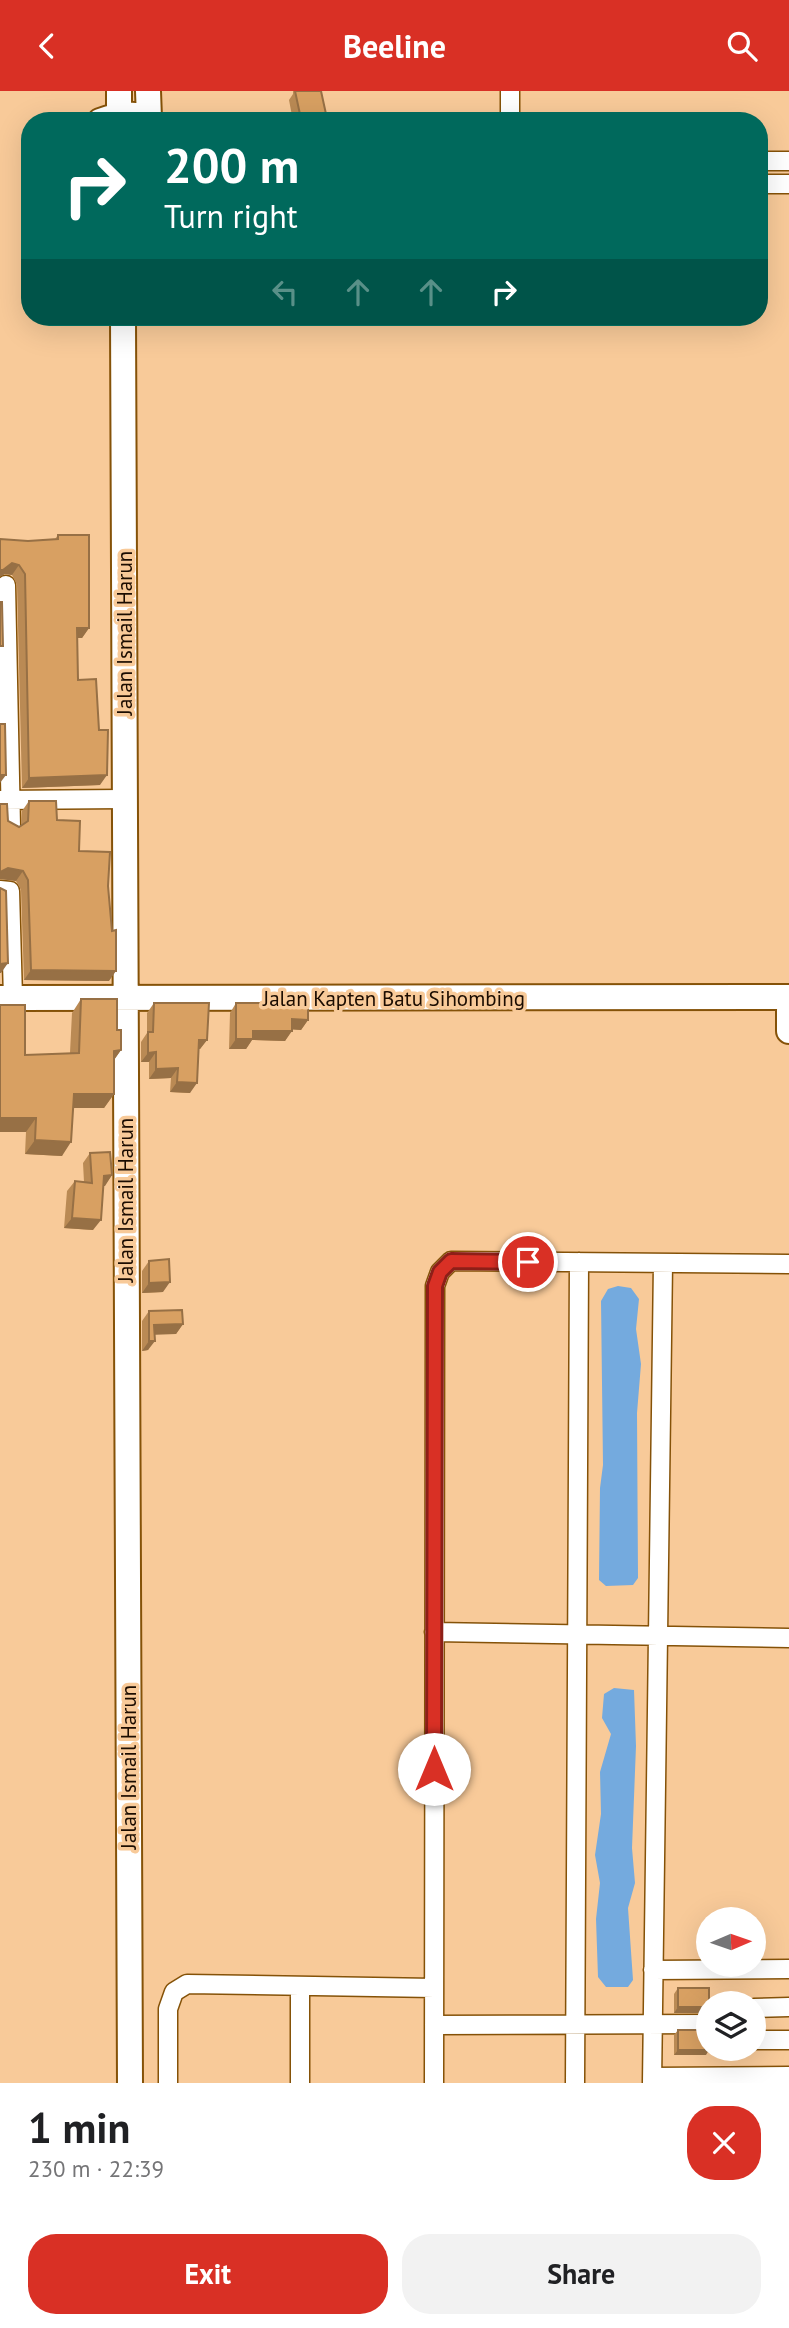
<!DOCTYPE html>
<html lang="en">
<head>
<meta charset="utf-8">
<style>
  :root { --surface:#fff; --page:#f2f2f2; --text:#202124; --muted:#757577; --accent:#d93025 }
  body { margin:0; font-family:"PT Sans",sans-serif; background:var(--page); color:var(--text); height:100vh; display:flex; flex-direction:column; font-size:26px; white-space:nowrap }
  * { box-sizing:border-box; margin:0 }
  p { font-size:23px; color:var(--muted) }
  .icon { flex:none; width:38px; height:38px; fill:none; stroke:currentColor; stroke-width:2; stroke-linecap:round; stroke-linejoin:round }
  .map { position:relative; height:1992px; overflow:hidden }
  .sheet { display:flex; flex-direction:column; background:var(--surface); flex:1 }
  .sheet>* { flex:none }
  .banner { position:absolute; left:21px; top:21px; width:747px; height:214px; border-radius:28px; box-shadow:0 7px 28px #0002; background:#00695c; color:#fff; overflow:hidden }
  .needle { width:46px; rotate:88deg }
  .fabs { position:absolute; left:696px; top:1816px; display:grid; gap:14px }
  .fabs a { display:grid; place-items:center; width:70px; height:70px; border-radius:50%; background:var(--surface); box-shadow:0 7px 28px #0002; font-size:35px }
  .pin { position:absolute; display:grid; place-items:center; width:60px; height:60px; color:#fff; margin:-30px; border:4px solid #fff; border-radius:50%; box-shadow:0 2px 7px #0007 }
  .me { position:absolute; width:77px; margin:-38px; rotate:0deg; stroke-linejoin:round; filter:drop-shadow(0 0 5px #0008) }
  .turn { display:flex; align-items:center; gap:24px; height:147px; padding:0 28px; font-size:32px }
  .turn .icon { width:91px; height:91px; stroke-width:2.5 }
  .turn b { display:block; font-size:49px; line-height:60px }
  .lanes { display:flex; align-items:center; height:66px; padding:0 28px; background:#0003; justify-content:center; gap:35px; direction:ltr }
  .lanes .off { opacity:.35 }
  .round { display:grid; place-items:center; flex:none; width:74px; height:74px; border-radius:28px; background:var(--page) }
  .summary { display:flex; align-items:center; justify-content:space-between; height:119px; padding:0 28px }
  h1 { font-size:42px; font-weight:700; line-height:52px }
  .cta { display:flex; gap:14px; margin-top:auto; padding:14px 28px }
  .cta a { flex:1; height:80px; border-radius:28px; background:var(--accent); color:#fff; font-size:28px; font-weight:700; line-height:80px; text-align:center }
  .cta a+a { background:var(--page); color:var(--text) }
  header { display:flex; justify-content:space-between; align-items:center; height:91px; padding:0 28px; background:var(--accent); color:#fff; font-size:32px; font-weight:700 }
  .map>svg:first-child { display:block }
  .water { fill:#74aade }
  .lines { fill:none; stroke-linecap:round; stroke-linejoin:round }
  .street-casing { stroke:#855208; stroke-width:21 }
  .secondary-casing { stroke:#855208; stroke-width:28 }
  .street { stroke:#fff; stroke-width:18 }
  .secondary { stroke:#fff; stroke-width:24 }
  .wall { fill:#ba8a54 }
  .shaded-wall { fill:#977045 }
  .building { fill:#d8a062; stroke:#977045; stroke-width:2 }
  .route-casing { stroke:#8d1f18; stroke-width:18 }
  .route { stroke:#d93025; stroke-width:12 }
  .labels { text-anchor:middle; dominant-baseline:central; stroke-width:7; stroke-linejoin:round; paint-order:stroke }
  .street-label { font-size:21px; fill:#1b0c00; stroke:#f8ca99 }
</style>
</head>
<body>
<header><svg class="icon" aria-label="back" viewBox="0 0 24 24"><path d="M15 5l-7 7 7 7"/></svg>Beeline<svg class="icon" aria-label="search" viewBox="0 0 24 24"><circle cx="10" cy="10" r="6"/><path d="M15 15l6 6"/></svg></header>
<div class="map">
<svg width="789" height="1992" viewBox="0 0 789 1992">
  <rect width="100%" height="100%" fill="#f8ca99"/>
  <path class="water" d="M 618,1195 L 631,1197 L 639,1208 L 636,1238 L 641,1273 L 637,1322 L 638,1487 L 633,1494 L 606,1495 L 599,1489 L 600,1397 L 603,1374 L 601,1210 L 608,1198 Z
    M 614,1597 L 634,1599 L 636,1655 L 632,1757 L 635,1792 L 628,1817 L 633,1889 L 628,1896 L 606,1896 L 598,1886 L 596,1828 L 600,1792 L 595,1764 L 601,1723 L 600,1681 L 611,1643 L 602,1627 L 604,1603 Z"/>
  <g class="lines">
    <g class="street-casing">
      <path id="street" d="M 510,30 L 510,0
        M 760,70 L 789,70
        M 760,93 L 789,93
        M 6,494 L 11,735
        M 0,709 L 124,708
        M 0,799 L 10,800 L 13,907
        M 434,1541 L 789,1547
        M 653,1879 L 789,1878
        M 300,1895 L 300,1992
        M 754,1917 L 789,1916
        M 434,1934 L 709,1933
        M 754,1949 L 789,1949
        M 652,1986 L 789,1985
        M 168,1992 L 168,1918 L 174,1901 L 187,1893 L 434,1897
        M 434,1992 L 435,1195 L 440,1181 L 451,1170 L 789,1173
        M 575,1992 L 579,1171
        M 652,1992 L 663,1172"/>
    </g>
    <g class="secondary-casing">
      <path id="secondary" d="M 119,0 L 119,23
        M 148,0 L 149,27
        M 100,30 C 118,23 134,20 152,30
        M 123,226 L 130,1992
        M 0,907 L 789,906
        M 789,920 L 789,940"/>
    </g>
    <use href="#street" class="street"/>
    <use href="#secondary" class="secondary"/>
  </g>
  <path class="wall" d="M 293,0 L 321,0 L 326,23 L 321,30 L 293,30 L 289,9 L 293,3 Z
    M 58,444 L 89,537 L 82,547 L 77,547 L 78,589 L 100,694 L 22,697 L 17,494 L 12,484 L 5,483 L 28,450 L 55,448 Z
    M 29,710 L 57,729 L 79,760 L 108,795 L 109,890 L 24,889 L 21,799 L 16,790 L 1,788 L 8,730 L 19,736 L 21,734 L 22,720 Z
    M 81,908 L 117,939 L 121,959 L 114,969 L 114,1003 L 104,1017 L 73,1017 L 62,1065 L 25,1063 L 26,1041 L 25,964 L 70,962 L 72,922 Z
    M 154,912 L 207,949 L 200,958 L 198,958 L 190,1002 L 170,1001 L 171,987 L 149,988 L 149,971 L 141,971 L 141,951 L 147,942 L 147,922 Z
    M 236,912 L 308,929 L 301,939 L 292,938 L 285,950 L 252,949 L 246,958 L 229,958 L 230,922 Z
    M 90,1062 L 112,1084 L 104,1095 L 93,1139 L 64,1137 L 67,1100 L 75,1090 L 84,1091 L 83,1072 Z
    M 149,1170 L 163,1201 L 142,1202 L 142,1180 Z
    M 149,1220 L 183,1233 L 176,1243 L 154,1243 L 148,1259 L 142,1260 L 142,1230 Z
    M 678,1897 L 709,1917 L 705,1922 L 674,1922 L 674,1903 Z
    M 678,1939 L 706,1964 L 674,1964 L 674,1944 Z"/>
  <path class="shaded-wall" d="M 326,23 L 321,30 L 300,30 L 301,28 Z
    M 12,472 L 19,474 L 12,484 L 5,483 L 0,486 L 0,479 Z
    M 77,537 L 89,537 L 82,547 L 69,547 Z
    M 0,684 L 6,684 L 0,692 Z
    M 107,684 L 100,694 L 22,697 L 29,687 Z
    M 8,777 L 23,780 L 16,790 L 0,788 L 0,781 Z
    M 8,872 L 1,882 L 0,882 L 0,873 Z
    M 31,879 L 116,880 L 109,890 L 24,889 Z
    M 292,928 L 308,929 L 301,939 L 285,938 Z
    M 253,940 L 292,940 L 285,950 L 252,949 L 246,958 L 229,958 L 236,948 Z
    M 199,949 L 207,949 L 200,958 L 192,958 Z
    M 121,959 L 111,973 L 114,960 Z
    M 156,961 L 149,971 L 141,971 L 148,962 Z
    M 178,977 L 171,987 L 149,988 L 156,978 Z
    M 177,991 L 197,992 L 190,1002 L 170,1001 Z
    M 74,1003 L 114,1003 L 104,1017 L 64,1017 Z
    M 0,1027 L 36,1027 L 26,1041 L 0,1041 Z
    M 35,1049 L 71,1051 L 62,1065 L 25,1063 Z
    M 112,1084 L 105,1095 L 97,1095 L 104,1085 Z
    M 72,1127 L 101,1129 L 93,1139 L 64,1137 Z
    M 170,1191 L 163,1201 L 142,1202 L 149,1192 Z
    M 183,1233 L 176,1243 L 149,1244 L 154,1234 Z
    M 149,1250 L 155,1250 L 148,1259 L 142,1260 Z
    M 678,1916 L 709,1916 L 705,1922 L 674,1922 Z
    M 678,1959 L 709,1959 L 706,1964 L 674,1964 Z"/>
  <path class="building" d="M 295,0 L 321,0 L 326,23 L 301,28 Z
    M 58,444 L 89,444 L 89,537 L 77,537 L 78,589 L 96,588 L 99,639 L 108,639 L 107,684 L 29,687 L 25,483 L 19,474 L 12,472 L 3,479 L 0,479 L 0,448 L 28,450 L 58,448 Z
    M 0,511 L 2,511 L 3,555 L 0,555 Z
    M 0,633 L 5,633 L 6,684 L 0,684 Z
    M 29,710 L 56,710 L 57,729 L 80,730 L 79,760 L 110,761 L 108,795 L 112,840 L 116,839 L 116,880 L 31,879 L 28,789 L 23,780 L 8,777 L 0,781 L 0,713 L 7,713 L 8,730 L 19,736 L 28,730 Z
    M 0,797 L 6,800 L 8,872 L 0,873 Z
    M 81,908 L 117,908 L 117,939 L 121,939 L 121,959 L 114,960 L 114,1003 L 74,1003 L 71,1051 L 35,1049 L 36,1027 L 0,1027 L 0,914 L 25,914 L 25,964 L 79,962 Z
    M 154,912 L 209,912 L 207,949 L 199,949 L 197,992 L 177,991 L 178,977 L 156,978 L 156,961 L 148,962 L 148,941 L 153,941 Z
    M 236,912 L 308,912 L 308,929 L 292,928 L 292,940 L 253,940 L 253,948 L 236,948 Z
    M 110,1061 L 112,1084 L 104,1085 L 101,1129 L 72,1127 L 75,1090 L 92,1092 L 90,1062 Z
    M 169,1168 L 170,1191 L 149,1192 L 149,1170 Z
    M 182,1219 L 183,1233 L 154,1234 L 155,1250 L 149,1250 L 149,1220 Z
    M 678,1897 L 709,1897 L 709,1916 L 678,1916 Z
    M 678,1939 L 709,1939 L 709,1959 L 678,1959 Z"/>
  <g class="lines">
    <g class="route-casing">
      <path id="route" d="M 434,1678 L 435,1195 L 440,1181 L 451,1170 L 528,1171"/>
    </g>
    <use href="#route" class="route"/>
  </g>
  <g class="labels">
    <g class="street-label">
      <text transform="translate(124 542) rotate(-90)">Jalan Ismail Harun</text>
      <text x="394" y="907">Jalan Kapten Batu Sihombing</text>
      <text transform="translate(125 1109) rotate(-90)">Jalan Ismail Harun</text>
      <text transform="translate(128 1676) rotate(-90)">Jalan Ismail Harun</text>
    </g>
  </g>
</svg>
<div class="fabs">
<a><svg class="needle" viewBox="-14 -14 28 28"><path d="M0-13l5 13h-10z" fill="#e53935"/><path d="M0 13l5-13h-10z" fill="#757577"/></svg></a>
<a><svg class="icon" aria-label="layers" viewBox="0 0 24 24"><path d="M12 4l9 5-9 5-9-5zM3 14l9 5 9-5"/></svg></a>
</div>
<div class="pin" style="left:528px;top:1171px;background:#d93025"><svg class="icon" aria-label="arrive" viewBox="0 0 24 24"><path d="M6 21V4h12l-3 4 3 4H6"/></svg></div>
<svg class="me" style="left:434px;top:1678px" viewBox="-20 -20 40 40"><circle r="19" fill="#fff"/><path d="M0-13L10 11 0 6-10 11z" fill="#d93025"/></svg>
<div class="banner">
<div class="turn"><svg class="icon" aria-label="right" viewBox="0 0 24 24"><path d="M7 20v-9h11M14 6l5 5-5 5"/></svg><div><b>200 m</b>Turn right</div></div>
<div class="lanes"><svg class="icon off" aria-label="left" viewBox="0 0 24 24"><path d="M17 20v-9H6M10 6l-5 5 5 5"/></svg><svg class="icon off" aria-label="ahead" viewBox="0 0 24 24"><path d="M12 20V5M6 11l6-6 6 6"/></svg><svg class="icon off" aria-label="ahead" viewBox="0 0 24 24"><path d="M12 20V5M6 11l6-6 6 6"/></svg><svg class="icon" aria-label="right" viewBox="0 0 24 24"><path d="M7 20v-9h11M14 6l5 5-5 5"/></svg></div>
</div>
</div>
<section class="sheet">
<div class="summary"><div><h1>1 min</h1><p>230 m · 22:39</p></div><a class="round" style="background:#d93025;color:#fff"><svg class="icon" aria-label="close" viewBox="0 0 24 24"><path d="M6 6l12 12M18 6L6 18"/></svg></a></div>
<div class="cta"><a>Exit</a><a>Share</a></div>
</section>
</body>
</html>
